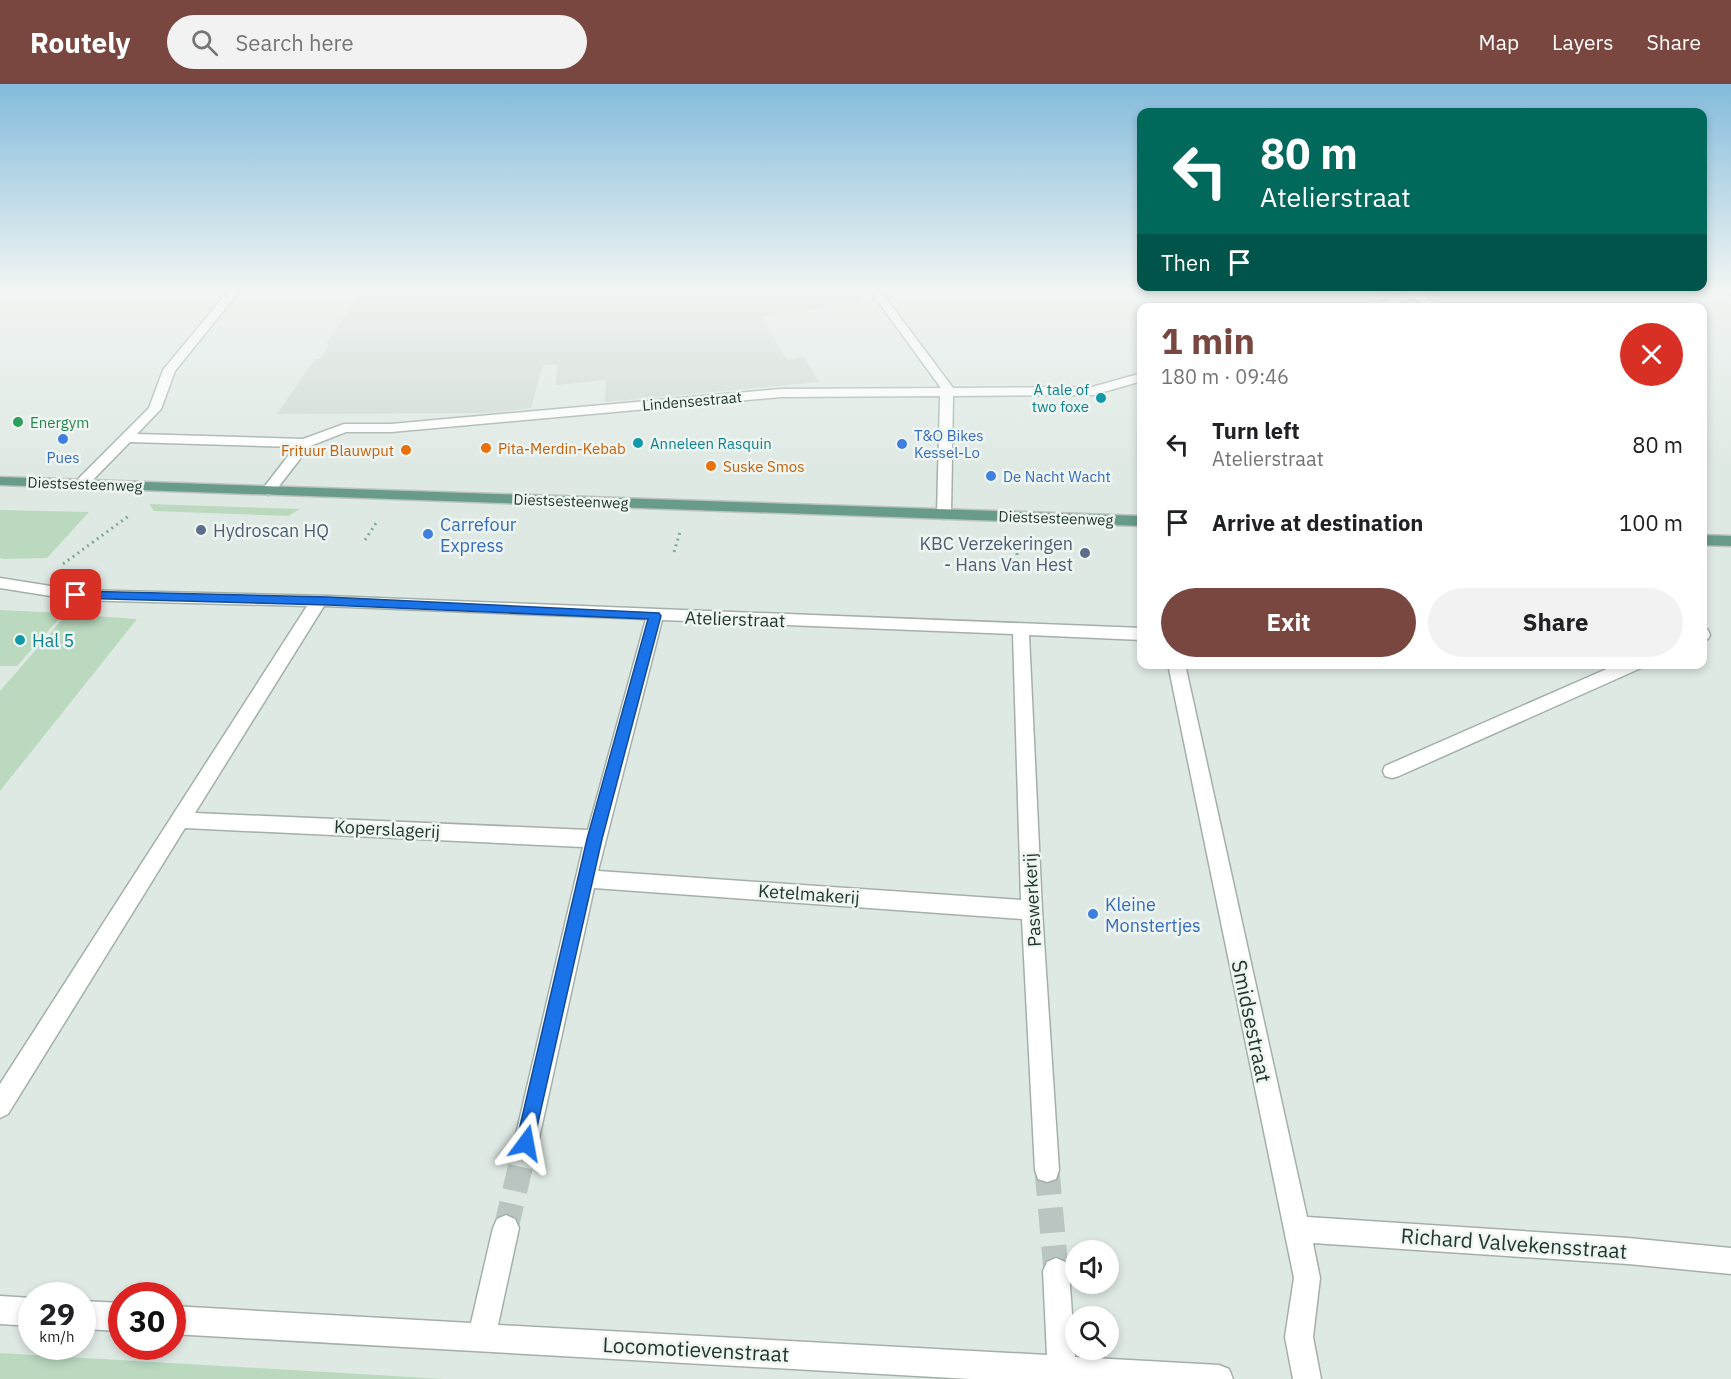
<!DOCTYPE html>
<html lang="en">
<head>
<meta charset="utf-8">
<style>
  :root { --surface:#fff; --page:#f2f2f2; --text:#202124; --muted:#757577; --accent:#79473f }
  body { margin:0; font-family:"IBM Plex Sans",sans-serif; background:var(--page); color:var(--text); height:100vh; display:flex; flex-direction:column; font-size:22px; white-space:nowrap }
  * { box-sizing:border-box; margin:0 }
  p { font-size:20px; color:var(--muted) }
  .icon { flex:none; width:33px; height:33px; fill:none; stroke:currentColor; stroke-width:2; stroke-linecap:round; stroke-linejoin:round }
  .map { position:relative; flex:1; overflow:hidden }
  .drawer { position:absolute; left:1137px; top:219px; width:570px; height:366px; display:flex; flex-direction:column; background:var(--surface); border-radius:12px; box-shadow:0 3px 9px #0003 }
  .drawer>* { flex:none }
  .hud { position:absolute; left:1137px; top:24px; width:570px; height:183px; border-radius:12px; box-shadow:0 3px 9px #0003; background:#00695c; color:#fff; overflow:hidden }
  .fabs { position:absolute; left:1065px; top:1156px; display:grid; gap:12px }
  .fabs a { display:grid; place-items:center; width:54px; height:54px; border-radius:50%; background:var(--surface); box-shadow:0 3px 9px #0003; font-size:30px }
  .speed { position:absolute; left:18px; top:1198px; display:flex; gap:12px; font-size:30px; font-weight:700; text-align:center }
  .speed>* { display:grid; place-content:center; width:78px; height:78px; border-radius:50%; background:var(--surface); box-shadow:0 3px 9px #0003; line-height:1 }
  .speed small { font-size:15px; font-weight:400 }
  .speed .limit { border:9px solid #d22; background:#fff; color:#111 }
  .pin { position:absolute; display:grid; place-items:center; width:51px; height:51px; color:#fff; margin:-26px; border-radius:12px; box-shadow:0 3px 9px #0006 }
  .me { position:absolute; width:66px; margin:-33px; rotate:13deg; stroke-linejoin:round; filter:drop-shadow(0 0 4px #0008) }
  .turn { display:flex; align-items:center; gap:21px; height:126px; padding:0 24px; font-size:27px }
  .turn .icon { width:78px; height:78px; stroke-width:2.5 }
  .turn b { display:block; font-size:42px; line-height:51px }
  .then { display:flex; align-items:center; height:57px; padding:0 24px; background:#0003; gap:12px; font-size:22px }
  .round { display:grid; place-items:center; flex:none; width:63px; height:63px; border-radius:32px; background:var(--page) }
  .summary { display:flex; align-items:center; justify-content:space-between; height:102px; padding:0 24px }
  h1 { font-size:36px; font-weight:800; line-height:45px; color:var(--accent) }
  .primary-button { display:flex; gap:12px; margin-top:auto; padding:12px 24px }
  .primary-button a { flex:1; height:69px; border-radius:36px; background:var(--accent); color:#fff; font-size:24px; font-weight:800; line-height:69px; text-align:center }
  .primary-button a+a { background:var(--page); color:var(--text) }
  ul { padding:0; list-style:none }
  li { display:flex; align-items:center; gap:18px; height:78px; padding:0 24px }
  li div { flex:1 }
  li b { display:block; font-size:22px }
  li em { font-style:normal }
  header { display:flex; align-items:center; gap:36px; box-sizing:border-box; height:84px; padding:0 30px; background:var(--accent); color:#fff }
  header strong { font-size:28px }
  nav { display:flex; gap:33px; margin-inline-start:auto; font-size:21px }
  .search { width:420px; height:54px; background:var(--page); display:flex; align-items:center; gap:15px; box-sizing:border-box; padding:0 21px; border-radius:33px; color:var(--muted); font-size:22px }
  .map>svg:first-child { display:block }
  .built { fill:#ced9d3 }
  .green { fill:#bad9bf }
  .lines { fill:none; stroke-linecap:round; stroke-linejoin:round }
  .minor-tunnel { stroke:#b9c5c0; stroke-width:25; stroke-dasharray:25 13; stroke-linecap:butt }
  .minor-casing { stroke:#a3b0aa; stroke-width:3 }
  .major-casing { stroke:#bdc3c1; stroke-width:3 }
  .path { stroke:#82aa9a; stroke-width:3; stroke-dasharray:2 4; stroke-linecap:butt }
  .minor { fill:#fff; fill-rule:evenodd }
  .major { fill:#689b89; fill-rule:evenodd }
  .route { fill:#1a73e8; stroke:#114b97; stroke-width:1.5 }
  .culture-dot { fill:#0f9aa8; stroke:#eff6f2; stroke-width:2 }
  .leisure-dot { fill:#2e9e5b; stroke:#eff6f2; stroke-width:2 }
  .shop-dot { fill:#3f7fe0; stroke:#eff6f2; stroke-width:2 }
  .food-dot { fill:#e8710a; stroke:#eff6f2; stroke-width:2 }
  .service-dot { fill:#5c6f8a; stroke:#eff6f2; stroke-width:2 }
  .labels { text-anchor:middle; dominant-baseline:central; stroke-width:5; stroke-linejoin:round; paint-order:stroke }
  .far-culture-label { font-size:15px; fill:#0d838f; stroke:#eff6f2; text-anchor:end }
  .far-street-label { font-size:15px; fill:#223730; stroke:#eff6f2 }
  .far-leisure-label { font-size:15px; fill:#27864d; stroke:#eff6f2; text-anchor:start }
  .far-shop-label { font-size:15px; fill:#366cbe; stroke:#eff6f2; text-anchor:start }
  .far-food-label { font-size:15px; fill:#c56008; stroke:#eff6f2; text-anchor:start }
  .shop-label { font-size:18px; fill:#366cbe; stroke:#eff6f2; text-anchor:start }
  .service-label { font-size:18px; fill:#4e5e75; stroke:#eff6f2; text-anchor:start }
  .street-label { font-size:18px; fill:#223730; stroke:#eff6f2 }
  .culture-label { font-size:18px; fill:#0d838f; stroke:#eff6f2; text-anchor:start }
  .near-street-label { font-size:21px; fill:#223730; stroke:#eff6f2 }
</style>
</head>
<body>
<header>
<strong>Routely</strong>
<div class="search"><svg class="icon" aria-label="search" viewBox="0 0 24 24"><circle cx="10" cy="10" r="6"/><path d="M15 15l6 6"/></svg>Search here</div>
<nav><a>Map</a><a>Layers</a><a>Share</a></nav>
</header>
<div class="map">
<svg width="1731" height="1295" viewBox="0 0 1731 1295">
  <rect width="100%" height="100%" fill="#dfe9e4"/>
  <path class="built" d="M 383,205 L 853,205 L 862,217 L 761,233 L 787,276 L 804,273 L 819,298 L 605,318 L 606,296 L 556,301 L 557,281 L 543,281 L 531,324 L 491,329 L 277,330 L 315,275 L 320,275 L 329,260 L 326,259 L 360,212 L 380,209 Z"/>
  <path class="green" d="M 149,420 L 300,425 L 288,432 L 154,427 Z
    M 0,426 L 89,428 L 47,474 L 4,475 L 0,474 Z
    M 0,526 L 64,529 L 17,582 L 0,582 Z
    M 67,530 L 137,535 L 0,707 L 0,607 Z
    M 0,1269 L 444,1295 L 0,1295 Z"/>
  <g class="lines">
    <path class="minor-tunnel" d="M 1047,1086 L 1056,1187
      M 506,1144 L 526,1059"/>
    <g class="minor-casing">
      <path id="minor" d="M 230,205 L 241,205 L 175,287 L 161,325 L 137,350 L 303,355 L 344,340 L 391,340 L 781,305 L 941,304 L 869,205 L 879,205 L 953,304 L 1092,303 L 1142,289 L 1142,297 L 1093,311 L 953,312 L 951,430 L 944,435 L 937,430 L 940,312 L 781,313 L 391,348 L 346,348 L 310,362 L 273,410 L 268,411 L 261,407 L 295,363 L 130,358 L 86,403 L 76,403 L 74,400 L 76,397 L 149,324 L 163,286 Z
        M 1420,205 L 1435,205 L 1434,207 L 1423,211 L 1443,224 L 1429,224 L 1413,214 L 1381,224 L 1363,224 Z
        M 1719,205 L 1731,205 L 1731,210 L 1720,207 Z
        M 0,494 L 76,506 L 328,512 L 1142,544 L 1142,556 L 1029,551 L 1042,826 L 1059,1086 L 1056,1095 L 1047,1098 L 1038,1095 L 1035,1086 L 1022,835 L 594,804 L 538,1059 L 535,1068 L 526,1071 L 517,1068 L 514,1059 L 583,763 L 185,744 L 8,1030 L 0,1034 L 0,1000 L 307,522 L 76,516 L 0,504 ZM 324,522 L 646,535 L 588,746 L 195,729 ZM 662,536 L 1013,550 L 1021,816 L 598,787 Z
        M 1702,544 L 1708,546 L 1710,551 L 1708,555 L 1702,557 Z
        M 1168,580 L 1185,580 L 1307,1133 L 1628,1154 L 1731,1164 L 1731,1190 L 1628,1180 L 1313,1159 L 1320,1194 L 1313,1253 L 1321,1295 L 1293,1295 L 1285,1253 L 1294,1194 Z
        M 1618,580 L 1643,580 L 1641,584 L 1399,692 L 1392,694 L 1385,692 L 1383,687 L 1385,682 Z
        M 506,1131 L 515,1135 L 519,1144 L 498,1241 L 1047,1271 L 1043,1187 L 1047,1178 L 1056,1174 L 1065,1178 L 1069,1187 L 1075,1273 L 1219,1281 L 1229,1285 L 1233,1295 L 970,1295 L 172,1250 L 172,1222 L 471,1239 L 493,1144 L 497,1135 Z
        M 0,1212 L 32,1214 L 32,1242 L 0,1240 Z
        M 82,1217 L 122,1219 L 122,1247 L 82,1245 Z"/>
    </g>
    <g class="major-casing">
      <path id="major" d="M 0,393 L 1142,432 L 1142,442 L 0,401 Z
        M 1702,451 L 1731,452 L 1731,462 L 1702,461 Z"/>
    </g>
    <path class="path" d="M 365,456 L 376,439
      M 1017,463 L 1017,480
      M 674,468 L 680,448
      M 63,480 L 130,431"/>
    <use href="#minor" class="minor"/>
    <use href="#major" class="major"/>
  </g>
  <linearGradient id="sky" x2="0" y2="1"><stop stop-color="#83bbdc"/><stop offset="0.53" stop-color="#f1f5f3"/><stop offset="1" stop-color="#f1f5f3" stop-opacity="0"/></linearGradient>
  <rect width="1731" height="386" fill="url(#sky)"/>
  <path class="route" d="M 76,507 L 328,513 L 659,529 L 661,532 L 602,755 L 532,1065 L 526,1068 L 519,1065 L 516,1059 L 587,755 L 648,535 L 328,521 L 72,514 L 70,511 Z"/>
  <g class="culture-dot">
    <circle cx="1101" cy="314" r="6"/>
    <circle cx="638" cy="359" r="6"/>
    <circle cx="20" cy="556" r="6"/>
  </g>
  <circle class="leisure-dot" cx="18" cy="338" r="6"/>
  <g class="shop-dot">
    <circle cx="63" cy="355" r="6"/>
    <circle cx="902" cy="360" r="6"/>
    <circle cx="991" cy="392" r="6"/>
    <circle cx="428" cy="450" r="6"/>
    <circle cx="1093" cy="830" r="6"/>
  </g>
  <g class="food-dot">
    <circle cx="486" cy="364" r="6"/>
    <circle cx="406" cy="366" r="6"/>
    <circle cx="711" cy="382" r="6"/>
  </g>
  <g class="service-dot">
    <circle cx="201" cy="446" r="6"/>
    <circle cx="1085" cy="469" r="6"/>
  </g>
  <g class="labels">
    <g class="far-culture-label">
      <text x="1089" y="305">A tale of<tspan x="1089" dy="17">two foxe</tspan></text>
      <text x="650" y="359" text-anchor="start">Anneleen Rasquin</text>
    </g>
    <g class="far-street-label">
      <text transform="translate(692 317) rotate(-5)">Lindensestraat</text>
      <text transform="translate(85 400) rotate(2)">Diestsesteenweg</text>
      <text transform="translate(571 417) rotate(2)">Diestsesteenweg</text>
      <text transform="translate(1056 434) rotate(2)">Diestsesteenweg</text>
    </g>
    <g class="far-leisure-label">
      <text x="30" y="338">Energym</text>
    </g>
    <g class="far-shop-label">
      <text x="914" y="351">T&amp;O Bikes<tspan x="914" dy="17">Kessel-Lo</tspan></text>
      <text x="63" y="373" text-anchor="middle">Pues</text>
      <text x="1003" y="392">De Nacht Wacht</text>
    </g>
    <g class="far-food-label">
      <text x="498" y="364">Pita-Merdin-Kebab</text>
      <text x="394" y="366" text-anchor="end">Frituur Blauwput</text>
      <text x="723" y="382">Suske Smos</text>
    </g>
    <g class="shop-label">
      <text x="440" y="440">Carrefour<tspan x="440" dy="21">Express</tspan></text>
      <text x="1105" y="820">Kleine<tspan x="1105" dy="21">Monstertjes</tspan></text>
    </g>
    <g class="service-label">
      <text x="213" y="446">Hydroscan HQ</text>
      <text x="1073" y="459" text-anchor="end">KBC Verzekeringen<tspan x="1073" dy="21">- Hans Van Hest</tspan></text>
    </g>
    <g class="street-label">
      <text transform="translate(735 535) rotate(2)">Atelierstraat</text>
      <text transform="translate(387 745) rotate(3)">Koperslagerij</text>
      <text transform="translate(809 810) rotate(4)">Ketelmakerij</text>
      <text transform="translate(1032 816) rotate(-93)">Paswerkerij</text>
    </g>
    <g class="culture-label">
      <text x="32" y="556">Hal 5</text>
    </g>
    <g class="near-street-label">
      <text transform="translate(1252 937) rotate(78)">Smidsestraat</text>
      <text transform="translate(1514 1159) rotate(4)">Richard Valvekensstraat</text>
      <text transform="translate(696 1265) rotate(3)">Locomotievenstraat</text>
    </g>
  </g>
</svg>
<div class="fabs">
<a><svg class="icon" aria-label="sound" viewBox="0 0 24 24"><path d="M4 9h4l5-4v14l-5-4H4zM17 9q2 3 0 6"/></svg></a>
<a><svg class="icon" aria-label="search" viewBox="0 0 24 24"><circle cx="10" cy="10" r="6"/><path d="M15 15l6 6"/></svg></a>
</div>
<div class="speed"><div>29<small>km/h</small></div><div class="limit">30</div></div>
<div class="pin" style="left:76px;top:511px;background:#d93025"><svg class="icon" aria-label="arrive" viewBox="0 0 24 24"><path d="M6 21V4h12l-3 4 3 4H6"/></svg></div>
<svg class="me" style="left:526px;top:1059px" viewBox="-20 -20 40 40"><path d="M0-17L14 15 0 8-14 15z" fill="#1a73e8" stroke="#fff" stroke-width="4"/></svg>
<div class="hud">
<div class="turn"><svg class="icon" aria-label="left" viewBox="0 0 24 24"><path d="M17 20v-9H6M10 6l-5 5 5 5"/></svg><div><b>80 m</b>Atelierstraat</div></div>
<div class="then">Then<svg class="icon" aria-label="arrive" viewBox="0 0 24 24"><path d="M6 21V4h12l-3 4 3 4H6"/></svg></div>
</div>
<section class="drawer">
<div class="summary"><div><h1>1 min</h1><p>180 m · 09:46</p></div><a class="round" style="background:#d93025;color:#fff"><svg class="icon" aria-label="close" viewBox="0 0 24 24"><path d="M6 6l12 12M18 6L6 18"/></svg></a></div>
<ul>
<li><svg class="icon" aria-label="left" viewBox="0 0 24 24"><path d="M17 20v-9H6M10 6l-5 5 5 5"/></svg><div><b>Turn left</b><p>Atelierstraat</p></div><em>80 m</em></li>
<li><svg class="icon" aria-label="arrive" viewBox="0 0 24 24"><path d="M6 21V4h12l-3 4 3 4H6"/></svg><div><b>Arrive at destination</b></div><em>100 m</em></li>
</ul>
<div class="primary-button"><a>Exit</a><a>Share</a></div>
</section>
</div>
</body>
</html>
